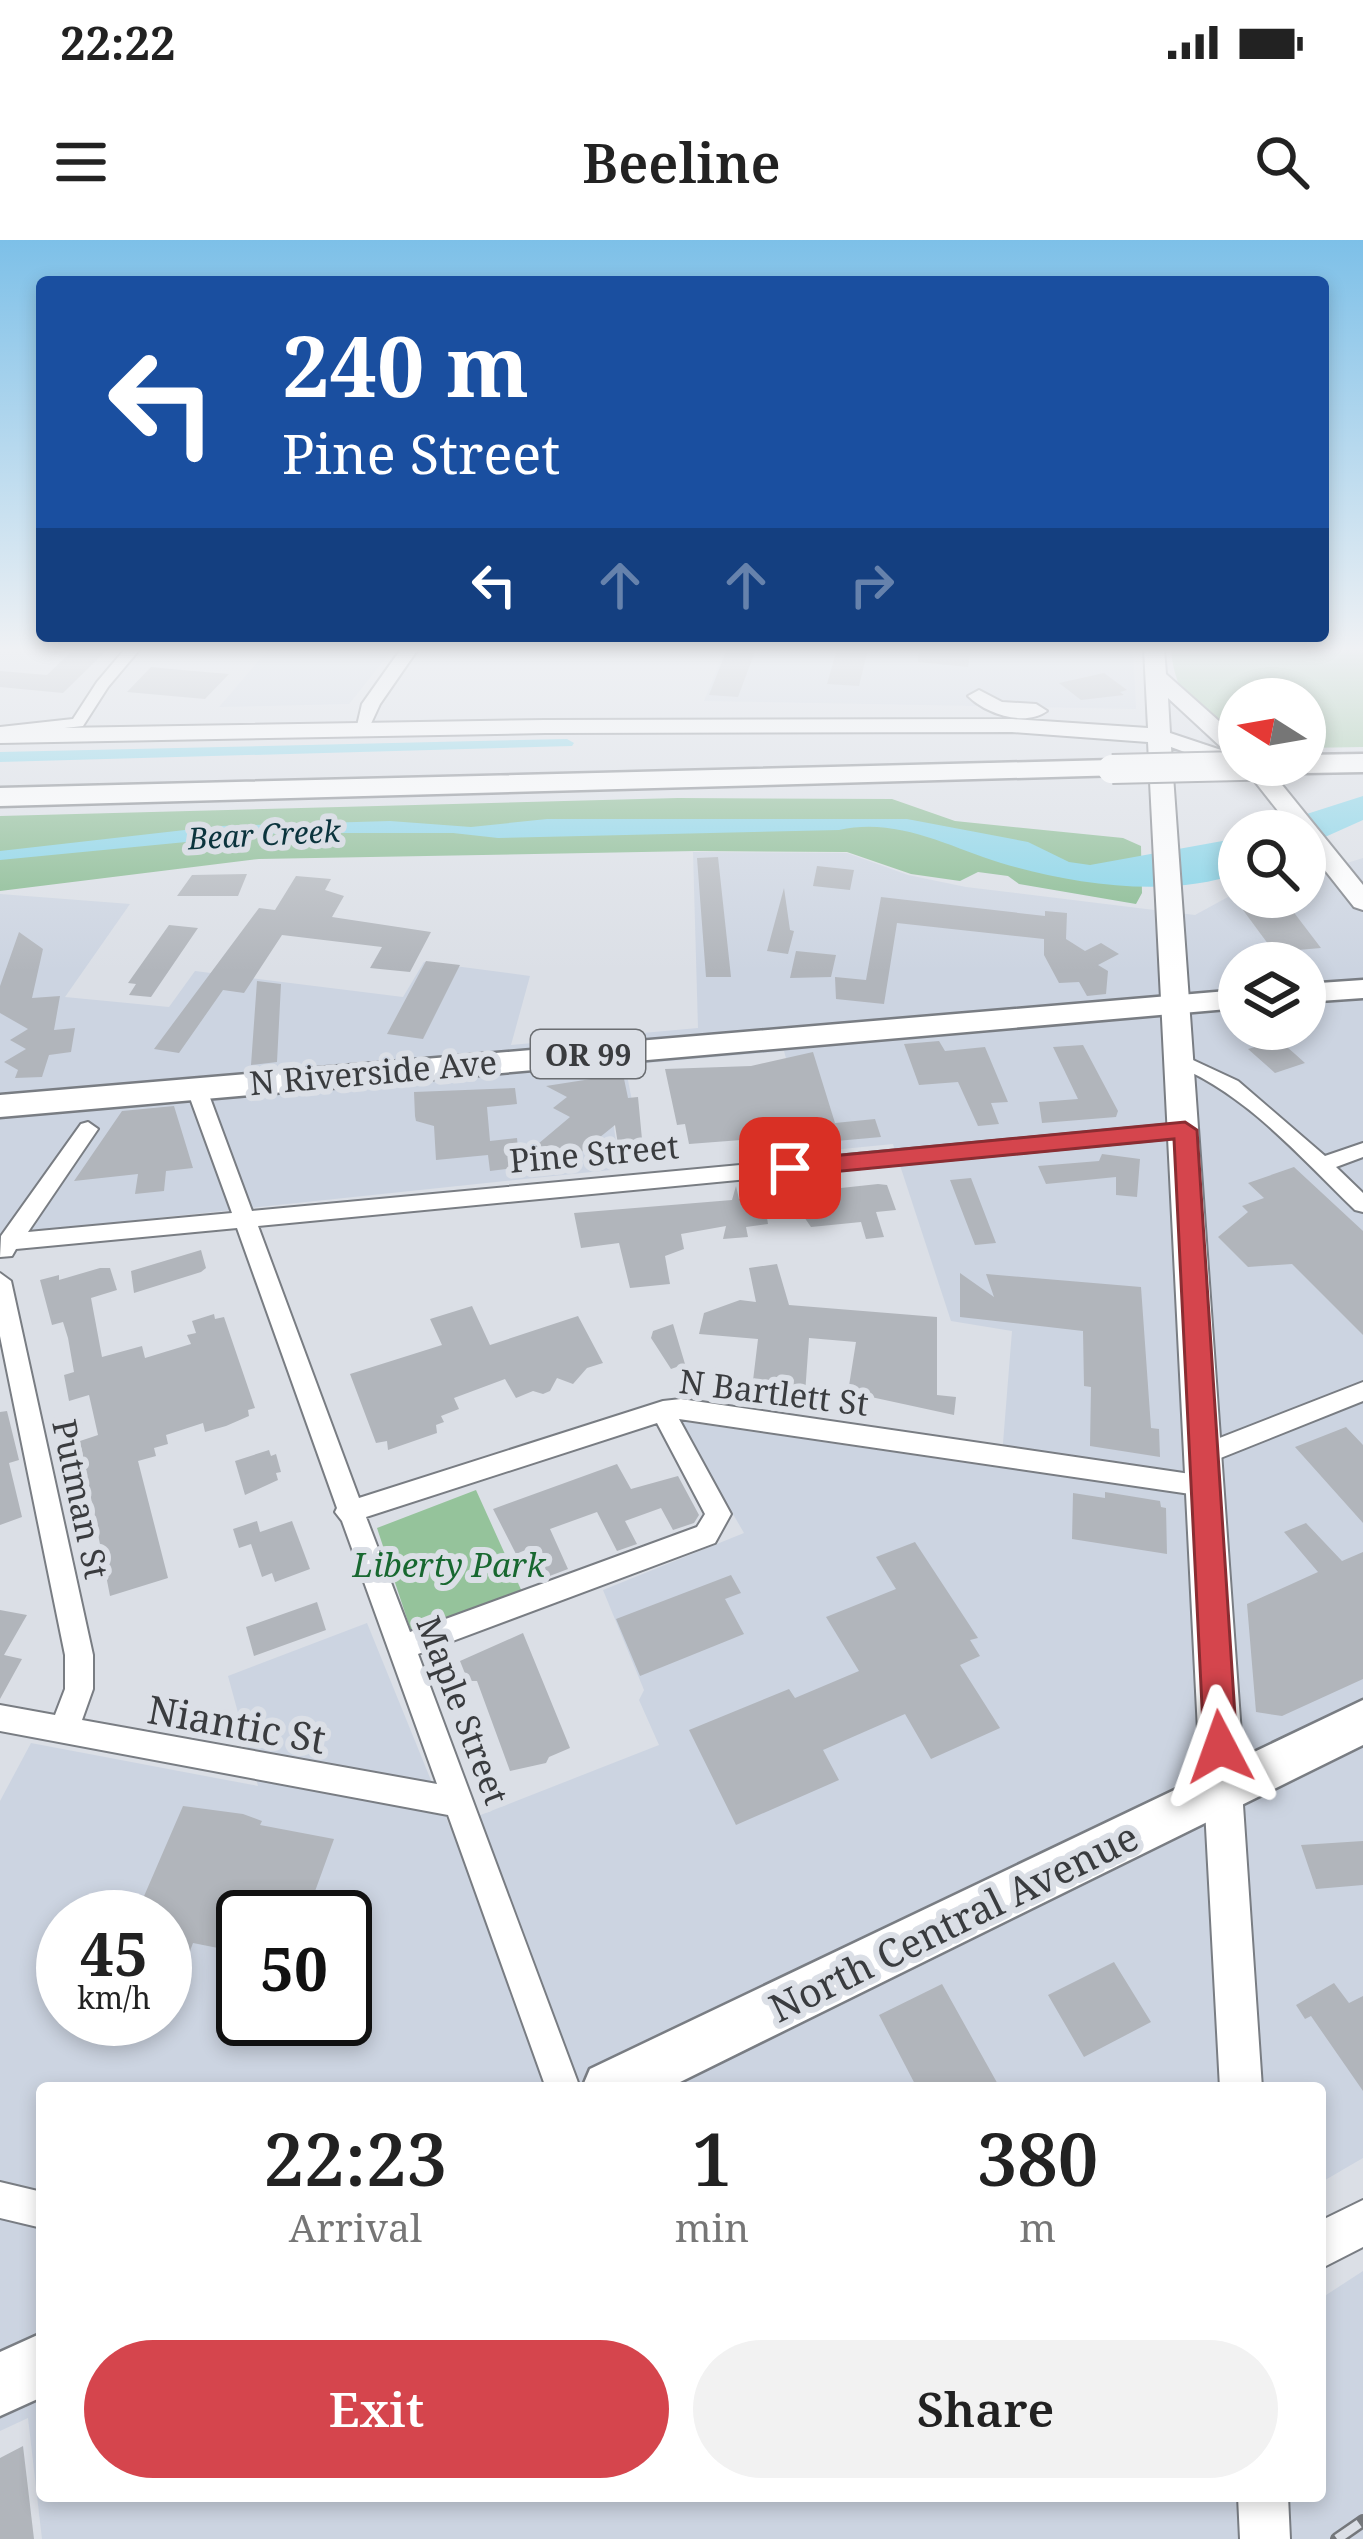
<!DOCTYPE html>
<html lang="en">
<head>
<meta charset="utf-8">
<style>
  :root { --surface:#fff; --page:#f2f2f2; --text:#222; --muted:#767676; --accent:#d5454d }
  body { margin:0; font-family:"Noto Serif",serif; background:var(--page); color:var(--text); height:100vh; display:flex; flex-direction:column; font-size:45px; white-space:nowrap }
  * { box-sizing:border-box; margin:0 }
  p { font-size:39px; color:var(--muted) }
  .icon { flex:none; width:66px; height:66px; fill:none; stroke:currentColor; stroke-width:2; stroke-linecap:round; stroke-linejoin:round }
  .map { position:relative; flex:1; overflow:hidden }
  .panel { position:absolute; left:36px; top:1842px; width:1290px; height:420px; display:flex; flex-direction:column; background:var(--surface); border-radius:12px; box-shadow:0 6px 18px #0003 }
  .panel>* { flex:none }
  .hud { position:absolute; left:36px; top:36px; width:1293px; height:366px; border-radius:12px; box-shadow:0 6px 18px #0003; background:#1a4fa0; color:#fff; overflow:hidden }
  .needle { width:78px; rotate:281deg }
  .buttons { position:absolute; left:1218px; top:438px; display:grid; gap:24px }
  .buttons a { display:grid; place-items:center; width:108px; height:108px; border-radius:50%; background:var(--surface); box-shadow:0 6px 18px #0003; font-size:60px }
  .speed { position:absolute; left:36px; top:1650px; display:flex; gap:24px; font-size:60px; font-weight:700; text-align:center }
  .speed>* { display:grid; place-content:center; width:156px; height:156px; border-radius:50%; background:var(--surface); box-shadow:0 6px 18px #0003; line-height:1 }
  .speed small { font-size:30px; font-weight:400 }
  .speed .limit { border:6px solid #111; border-radius:18px; background:#fff; color:#111 }
  .pin { position:absolute; display:grid; place-items:center; width:102px; height:102px; color:#fff; margin:-51px; border-radius:24px; box-shadow:0 6px 18px #0006 }
  .me { position:absolute; width:132px; margin:-66px; rotate:356deg; stroke-linejoin:round; filter:drop-shadow(0 0 9px #0008) }
  .turn { display:flex; align-items:center; gap:42px; height:252px; padding:0 48px; font-size:54px }
  .turn .icon { width:156px; height:156px; stroke-width:2.5 }
  .turn b { display:block; font-size:84px; line-height:102px }
  .lanes { display:flex; align-items:center; height:114px; padding:0 48px; background:#0003; justify-content:center; gap:60px; direction:ltr }
  .lanes .off { opacity:.35 }
  .eta { display:flex; justify-content:space-evenly; align-items:center; height:204px; text-align:center }
  .eta b { font-size:72px; font-weight:600; line-height:84px }
  .action { display:flex; gap:24px; margin-top:auto; padding:24px 48px }
  .action a { flex:1; height:138px; border-radius:72px; background:var(--accent); color:#fff; font-size:48px; font-weight:600; line-height:138px; text-align:center }
  .action a+a { background:var(--page); color:var(--text) }
  .status { display:flex; justify-content:space-between; align-items:center; height:84px; padding:0 60px; background:var(--surface); direction:ltr }
  .status svg { height:33px; fill:currentColor }
  header { display:flex; justify-content:space-between; align-items:center; height:156px; padding:0 48px; background:var(--surface); font-size:54px; font-weight:600 }
  .map>svg:first-child { display:block }
  .built { fill:#ccd4e1; fill-rule:evenodd }
  .green { fill:#95c39b }
  .forest { fill:#81b78a }
  .water { fill:#7ed2e7 }
  .lines { fill:none; stroke-linecap:round; stroke-linejoin:round }
  .canal { fill:#7ed2e7; fill-rule:evenodd }
  .building { fill:#b1b5bb }
  .minor-casing { stroke:#797d83; stroke-width:4 }
  .tertiary-casing { stroke:#797d83; stroke-width:4 }
  .secondary-casing { stroke:#797d83; stroke-width:4 }
  .primary-casing { stroke:#797d83; stroke-width:5 }
  .motorway-casing { stroke:#797d83; stroke-width:5 }
  .minor { fill:#fff; fill-rule:evenodd }
  .tertiary { fill:#fff; fill-rule:evenodd }
  .secondary { fill:#fff; fill-rule:evenodd }
  .primary { fill:#fff; fill-rule:evenodd }
  .motorway { fill:#fff; fill-rule:evenodd }
  .rail-casing { stroke:#74777b; stroke-width:14 }
  .rail { stroke:#dbdfe6; stroke-width:9; stroke-dasharray:27; stroke-linecap:butt }
  .motorway-bridge-casing { stroke:#797d83; stroke-width:32; stroke-linecap:butt }
  .motorway-bridge { stroke:#fff; stroke-width:28 }
  .route { fill:#d5454d; stroke:#8a2d32; stroke-width:3 }
  .labels { text-anchor:middle; dominant-baseline:central; stroke-width:12; stroke-linejoin:round; paint-order:stroke }
  .far-water-label { font-size:30px; font-style:italic; fill:#0b343d; stroke:#dbdfe6 }
  .shield { fill:#dbdfe6; stroke:#6a6d71; stroke-width:3 }
  .shield-label { font-size:30px; font-weight:bold; fill:#3a3c3f }
  .street-label { font-size:33px; fill:#3a3c3f; stroke:#dbdfe6 }
  .park-label { font-size:33px; font-style:italic; fill:#186830; stroke:#dbdfe6 }
  .near-street-label { font-size:39px; fill:#3a3c3f; stroke:#dbdfe6 }
</style>
</head>
<body>
<div class="status"><b>22:22</b><svg viewBox="0 0 49 12"><path d="M0 12V9h3v3zM5 12V6h3v6zM10 12V3h3v9zM15 12V0h3v12zM26 1h20v11H26zM47 4h2v5h-2z"/></svg></div>
<header><svg class="icon" aria-label="menu" viewBox="0 0 24 24"><path d="M4 6h16M4 12h16M4 18h16"/></svg>Beeline<svg class="icon" aria-label="search" viewBox="0 0 24 24"><circle cx="10" cy="10" r="6"/><path d="M15 15l6 6"/></svg></header>
<div class="map">
<svg width="1363" height="2299" viewBox="0 0 1363 2299">
  <rect width="100%" height="100%" fill="#dbdfe6"/>
  <path class="built" d="M 269,409 L 393,409 L 349,464 L 219,467 Z
    M 725,409 L 1133,409 L 1136,469 L 704,461 Z
    M 693,612 L 847,613 L 908,635 L 966,647 L 1195,675 L 1239,651 L 1239,657 L 1305,657 L 1305,636 L 1363,618 L 1363,1918 L 1320,1943 L 1320,1848 L 42,1848 L 42,2256 L 1320,2256 L 1320,2059 L 1363,2031 L 1363,2299 L 42,2299 L 28,2178 L 0,2191 L 0,1561 L 31,1503 L 258,1546 L 228,1436 L 367,1383 L 450,1587 L 659,1505 L 639,1460 L 644,1450 L 603,1350 L 744,1293 L 679,1181 L 1001,1228 L 1012,1091 L 951,1081 L 893,904 L 812,912 L 784,811 L 625,825 L 634,871 L 612,874 L 620,929 L 4,994 L 0,999 L 0,654 L 130,664 L 65,757 L 169,767 L 195,731 L 403,757 L 424,722 L 530,736 L 511,805 L 698,788 ZM 1239,723 L 1305,723 L 1305,789 L 1239,789 ZM 63,1677 L 165,1677 L 165,1779 L 63,1779 ZM 243,1677 L 345,1677 L 345,1779 L 243,1779 Z"/>
  <path class="green" d="M 1171,409 L 1363,409 L 1363,507 L 1305,508 L 1305,459 L 1239,459 L 1239,500 C 1198,475 1175,459 1171,409 Z
    M 476,1250 L 523,1354 L 412,1394 L 377,1288 Z"/>
  <path class="forest" d="M 678,558 L 892,559 L 955,581 L 1123,598 L 1141,606 L 1142,653 L 1136,664 L 1019,644 L 1008,636 L 978,632 L 960,641 L 911,634 L 847,612 L 695,611 L 259,619 L 0,651 L 0,576 Z"/>
  <path class="water" d="M 1363,556 L 1363,580 L 1305,606 L 1305,591 L 1254,591 Z
    M 547,579 L 907,579 L 1028,602 L 1069,622 L 1090,625 L 1239,598 L 1239,633 C 1169,659 1071,644 1001,623 C 947,606 897,577 839,590 L 498,598 L 453,593 L 280,593 L 0,620 L 0,611 L 220,586 L 390,581 L 471,587 Z"/>
  <g class="lines">
    <path class="canal" d="M 567,499 L 574,503 L 572,506 L 0,522 L 0,512 Z"/>
  </g>
  <path class="building" d="M 74,409 L 108,409 L 63,453 L 0,447 L 0,431 L 47,435 Z
    M 727,409 L 756,409 L 738,457 L 709,455 Z
    M 837,409 L 868,409 L 859,446 L 827,444 Z
    M 919,409 L 971,409 L 968,427 L 918,422 Z
    M 151,427 L 182,430 L 229,434 L 205,459 L 127,452 Z
    M 1104,433 L 1127,450 L 1120,452 L 1124,455 L 1081,460 L 1059,443 Z
    M 718,617 L 731,737 L 706,737 L 697,618 Z
    M 817,626 L 854,630 L 850,650 L 813,646 Z
    M 247,634 L 238,656 L 177,656 L 192,635 Z
    M 296,636 L 331,639 L 325,650 L 344,656 L 332,677 L 431,692 L 410,732 L 370,728 L 382,707 L 282,695 L 244,753 L 223,750 L 179,813 L 154,809 L 259,668 L 275,670 Z
    M 784,648 L 790,690 L 794,691 L 788,714 L 767,711 Z
    M 881,657 L 1045,676 L 1045,671 L 1067,673 L 1066,699 L 1085,711 L 1101,703 L 1119,714 L 1098,725 L 1108,731 L 1106,754 L 1087,756 L 1079,742 L 1059,743 L 1044,715 L 1044,699 L 897,683 L 884,764 L 836,759 L 835,737 L 866,740 Z
    M 1289,666 L 1321,708 L 1274,712 L 1243,670 Z
    M 169,685 L 198,688 L 151,757 L 129,755 L 136,744 L 128,743 Z
    M 19,692 L 43,709 L 32,758 L 60,756 L 54,790 L 75,788 L 71,812 L 49,815 L 42,837 L 15,838 L 18,830 L 4,822 L 26,809 L 10,800 L 28,789 L 0,773 L 0,746 Z
    M 796,711 L 836,715 L 831,737 L 790,738 Z
    M 426,721 L 460,725 L 423,799 L 387,794 Z
    M 257,741 L 281,744 L 277,822 L 251,825 Z
    M 1279,800 L 1295,814 L 1305,823 L 1275,833 L 1248,809 Z
    M 939,801 L 945,811 L 985,807 L 1008,862 L 991,863 L 999,884 L 978,886 L 958,842 L 919,845 L 904,804 Z
    M 1083,805 L 1118,871 L 1116,877 L 1042,883 L 1039,862 L 1078,859 L 1053,807 Z
    M 813,812 L 835,883 L 875,879 L 881,897 L 814,903 L 812,897 L 780,897 L 689,904 L 685,884 L 677,885 L 665,829 L 751,826 Z
    M 623,834 L 628,858 L 638,857 L 643,910 L 619,911 L 615,885 L 574,918 L 554,907 L 556,923 L 490,931 L 488,915 L 436,920 L 434,886 L 416,881 L 415,876 L 414,852 L 515,848 L 517,864 L 487,867 L 490,901 L 517,898 L 519,920 L 570,877 L 553,868 L 567,857 L 546,846 Z
    M 174,866 L 193,928 L 166,931 L 164,951 L 135,954 L 138,934 L 74,941 L 122,871 Z
    M 1102,914 L 1140,919 L 1137,957 L 1116,955 L 1116,937 L 1046,944 L 1038,926 L 1099,921 Z
    M 1294,927 L 1363,991 L 1363,1095 L 1292,1024 L 1248,1027 L 1218,997 L 1248,972 L 1242,966 L 1264,958 L 1248,943 Z
    M 971,938 L 996,1003 L 975,1005 L 950,940 Z
    M 878,944 L 887,945 L 896,970 L 876,972 L 884,997 L 866,999 L 861,982 L 811,987 L 802,974 L 767,978 L 768,984 L 746,987 L 748,997 L 723,999 L 726,986 L 681,994 L 684,1009 L 665,1016 L 670,1044 L 630,1048 L 619,1003 L 581,1008 L 574,973 L 732,960 L 736,946 L 739,959 Z
    M 201,1010 L 206,1028 L 201,1032 L 134,1053 L 131,1031 Z
    M 777,1024 L 789,1065 L 937,1077 L 937,1155 L 956,1157 L 954,1175 L 848,1152 L 856,1102 L 809,1098 L 805,1154 L 752,1149 L 758,1099 L 699,1094 L 704,1073 L 740,1060 L 756,1062 L 749,1028 Z
    M 100,1028 L 110,1028 L 117,1050 L 91,1058 L 102,1117 L 142,1106 L 145,1118 L 191,1104 L 187,1095 L 196,1093 L 192,1081 L 214,1074 L 215,1079 L 224,1077 L 255,1168 L 248,1170 L 249,1176 L 226,1186 L 205,1192 L 203,1183 L 166,1195 L 168,1204 L 154,1208 L 156,1216 L 138,1221 L 168,1338 L 110,1356 L 80,1201 L 98,1195 L 89,1155 L 69,1161 L 64,1135 L 74,1132 L 68,1098 L 63,1082 L 52,1085 L 40,1040 L 59,1035 L 59,1040 Z
    M 960,1033 L 994,1057 L 986,1034 L 1141,1047 L 1151,1188 L 1159,1189 L 1160,1217 L 1090,1206 L 1091,1147 L 1084,1146 L 1083,1091 L 960,1077 Z
    M 472,1066 L 490,1105 L 578,1076 L 603,1123 L 587,1128 L 573,1144 L 557,1138 L 550,1151 L 543,1154 L 533,1151 L 516,1158 L 505,1139 L 454,1158 L 459,1169 L 441,1176 L 444,1182 L 436,1185 L 437,1193 L 388,1210 L 387,1201 L 376,1203 L 350,1134 L 442,1105 L 430,1079 Z
    M 673,1084 L 685,1124 L 671,1129 L 651,1098 L 653,1091 Z
    M 7,1171 L 19,1220 L 9,1223 L 22,1277 L 0,1285 L 0,1172 Z
    M 1346,1187 L 1363,1205 L 1363,1283 L 1295,1207 Z
    M 269,1210 L 271,1216 L 276,1214 L 281,1232 L 276,1233 L 278,1240 L 245,1255 L 235,1221 Z
    M 617,1224 L 631,1249 L 678,1236 L 699,1275 L 694,1283 L 673,1290 L 661,1268 L 625,1281 L 637,1304 L 617,1311 L 597,1272 L 550,1289 L 568,1329 L 547,1337 L 535,1306 L 516,1314 L 493,1269 Z
    M 1105,1252 L 1160,1261 L 1161,1267 L 1166,1268 L 1167,1314 L 1072,1299 L 1073,1253 L 1105,1258 Z
    M 257,1281 L 260,1292 L 292,1281 L 310,1329 L 275,1342 L 272,1333 L 262,1337 L 251,1304 L 239,1308 L 233,1289 Z
    M 1306,1283 L 1342,1321 L 1363,1312 L 1363,1439 L 1282,1476 L 1256,1472 L 1247,1364 L 1318,1332 L 1284,1292 Z
    M 915,1302 L 978,1398 L 970,1400 L 980,1416 L 960,1425 L 1000,1488 L 931,1519 L 905,1474 L 823,1510 L 839,1540 L 736,1585 L 689,1490 L 789,1449 L 795,1458 L 859,1431 L 826,1377 L 896,1349 L 876,1317 Z
    M 731,1335 L 741,1353 L 725,1359 L 744,1394 L 640,1436 L 616,1379 Z
    M 317,1362 L 326,1390 L 254,1416 L 246,1387 Z
    M 0,1370 L 27,1375 L 4,1415 L 22,1419 L 0,1459 Z
    M 523,1393 L 570,1508 L 549,1517 L 546,1523 L 510,1531 L 477,1441 L 468,1441 L 460,1421 Z
    M 183,1566 L 243,1574 L 262,1581 L 260,1585 L 334,1599 L 314,1654 L 321,1655 L 318,1662 L 352,1667 L 351,1677 L 243,1677 L 243,1713 L 193,1703 L 190,1711 L 165,1706 L 165,1677 L 135,1677 Z
    M 1363,1601 L 1363,1645 L 1316,1649 L 1301,1605 Z
    M 1114,1722 L 1151,1782 L 1084,1817 L 1048,1755 Z
    M 1334,1743 L 1349,1763 L 1363,1756 L 1363,1851 L 1311,1776 L 1305,1779 L 1296,1765 Z
    M 942,1744 L 1000,1848 L 917,1848 L 879,1775 Z
    M 23,2206 L 34,2299 L 0,2299 L 0,2218 Z"/>
  <g class="lines">
    <g class="minor-casing">
      <path id="minor" d="M 125,409 L 140,409 L 108,447 L 83,486 L 0,495 L 0,487 L 73,479 L 97,442 Z
        M 1180,814 L 1238,841 L 1325,916 L 1363,903 L 1363,917 L 1336,927 L 1363,953 L 1363,972 L 1355,970 C 1299,916 1248,855 1173,824 L 1173,816 Z
        M 196,841 L 206,847 L 252,971 L 1185,883 L 1195,890 L 1185,897 L 258,986 L 359,1258 L 663,1161 L 681,1159 L 1204,1236 L 1213,1239 L 1217,1246 L 1213,1253 L 1204,1256 L 679,1179 L 731,1274 L 715,1303 L 418,1414 L 580,1848 L 546,1848 L 448,1575 L 0,1491 L 0,1465 L 55,1475 L 65,1449 L 65,1415 L 0,1096 L 0,1033 L 11,1041 L 93,1415 L 93,1449 L 82,1480 L 437,1544 L 342,1281 L 335,1272 L 337,1268 L 237,988 L 16,1009 L 12,1016 L 0,1017 L 1,996 L 81,884 L 88,882 L 98,889 L 28,992 L 232,973 L 186,847 ZM 657,1183 L 705,1274 L 697,1287 L 410,1392 L 366,1277 Z
        M 1363,1142 L 1363,1161 L 1203,1225 L 1194,1222 L 1191,1215 L 1194,1208 Z
        M 0,1942 L 42,1952 L 42,1988 L 0,1978 Z"/>
    </g>
    <g class="tertiary-casing">
      <path id="tertiary" d="M 401,409 L 418,409 L 380,464 L 368,490 L 356,490 L 362,464 Z
        M 1223,1532 L 1236,1537 L 1242,1550 L 1262,1848 L 1220,1848 L 1204,1550 L 1210,1537 Z
        M 1363,1960 L 1363,2007 L 1320,2029 L 1320,1981 Z
        M 1238,2256 L 1288,2256 L 1290,2299 L 1240,2299 Z"/>
    </g>
    <g class="secondary-casing">
      <path id="secondary" d="M 1144,409 L 1164,409 L 1166,434 L 1238,498 L 1239,506 L 1222,508 L 1168,458 L 1170,493 L 1239,516 L 1239,525 L 1266,525 L 1363,645 L 1363,670 L 1354,667 L 1305,605 L 1305,591 L 1294,591 L 1245,529 L 1231,529 L 1171,507 L 1245,1550 L 1239,1565 L 1223,1571 L 1207,1565 L 1201,1550 L 1148,502 L 1012,492 L 545,493 L 0,503 L 0,489 L 545,480 L 1012,479 L 1148,488 Z
        M 979,450 L 1002,462 L 1036,464 L 1047,471 C 1025,487 986,474 968,456 Z"/>
    </g>
    <g class="primary-casing">
      <path id="primary" d="M 1363,740 L 1363,758 L 1305,762 L 1305,744 Z
        M 1239,750 L 1239,768 L 0,877 L 0,855 Z
        M 1363,1460 L 1363,1505 L 668,1848 L 582,1848 L 590,1829 Z
        M 42,2093 L 42,2157 L 0,2176 L 0,2112 Z"/>
    </g>
    <g class="motorway-casing">
      <path id="motorway" d="M 1363,514 L 1363,532 L 1305,533 L 1291,525 L 1305,525 L 1305,515 Z
        M 1112,520 L 1126,529 L 1122,535 L 0,566 L 0,548 Z"/>
    </g>
    <use href="#minor" class="minor"/>
    <use href="#tertiary" class="tertiary"/>
    <use href="#secondary" class="secondary"/>
    <use href="#primary" class="primary"/>
    <use href="#motorway" class="motorway"/>
    <g class="rail-casing">
      <path id="rail" d="M 1337,2299 L 1363,2281"/>
    </g>
    <use href="#rail" class="rail"/>
    <g class="motorway-bridge-casing">
      <path id="motorway-bridge" d="M 1112,529 L 1282,525"/>
    </g>
    <use href="#motorway-bridge" class="motorway-bridge"/>
  </g>
  <linearGradient id="sky" x2="0" y2="1"><stop stop-color="#7dc0e8"/><stop offset="0.56" stop-color="#eff1f4"/><stop offset="1" stop-color="#eff1f4" stop-opacity="0"/></linearGradient>
  <rect width="1363" height="731" fill="url(#sky)"/>
  <path class="route" d="M 1185,882 L 1197,890 L 1237,1507 L 1232,1518 L 1220,1523 L 1208,1518 L 1204,1507 L 1174,899 L 790,936 L 778,928 L 790,920 Z"/>
  <g class="labels">
    <g class="far-water-label">
      <text transform="translate(264 594) rotate(-3)">Bear Creek</text>
    </g>
    <rect class="shield" x="531" y="790" width="114" height="48" rx="9"/>
    <g class="shield-label">
      <text x="588" y="814">OR 99</text>
    </g>
    <g class="street-label">
      <text transform="translate(373 832) rotate(-5)">N Riverside Ave</text>
      <text transform="translate(594 913) rotate(-5)">Pine Street</text>
      <text transform="translate(774 1152) rotate(7)">N Bartlett St</text>
      <text transform="translate(81 1259) rotate(78)">Putman St</text>
      <text transform="translate(463 1470) rotate(69)">Maple Street</text>
    </g>
    <g class="park-label">
      <text x="449" y="1324">Liberty Park</text>
    </g>
    <g class="near-street-label">
      <text transform="translate(237 1483) rotate(10)">Niantic St</text>
      <text transform="translate(953 1681) rotate(-26)">North Central Avenue</text>
    </g>
  </g>
</svg>
<div class="buttons">
<a><svg class="needle" viewBox="-14 -14 28 28"><path d="M0-13l5 13h-10z" fill="#e53935"/><path d="M0 13l5-13h-10z" fill="#767676"/></svg></a>
<a><svg class="icon" aria-label="search" viewBox="0 0 24 24"><circle cx="10" cy="10" r="6"/><path d="M15 15l6 6"/></svg></a>
<a><svg class="icon" aria-label="layers" viewBox="0 0 24 24"><path d="M12 4l9 5-9 5-9-5zM3 14l9 5 9-5"/></svg></a>
</div>
<div class="speed"><div>45<small>km/h</small></div><div class="limit">50</div></div>
<div class="pin" style="left:790px;top:928px;background:#d93025"><svg class="icon" aria-label="arrive" viewBox="0 0 24 24"><path d="M6 21V4h12l-3 4 3 4H6"/></svg></div>
<svg class="me" style="left:1220px;top:1507px" viewBox="-20 -20 40 40"><path d="M0-17L14 15 0 8-14 15z" fill="#d5454d" stroke="#fff" stroke-width="4"/></svg>
<div class="hud">
<div class="turn"><svg class="icon" aria-label="left" viewBox="0 0 24 24"><path d="M17 20v-9H6M10 6l-5 5 5 5"/></svg><div><b>240 m</b>Pine Street</div></div>
<div class="lanes"><svg class="icon" aria-label="left" viewBox="0 0 24 24"><path d="M17 20v-9H6M10 6l-5 5 5 5"/></svg><svg class="icon off" aria-label="ahead" viewBox="0 0 24 24"><path d="M12 20V5M6 11l6-6 6 6"/></svg><svg class="icon off" aria-label="ahead" viewBox="0 0 24 24"><path d="M12 20V5M6 11l6-6 6 6"/></svg><svg class="icon off" aria-label="right" viewBox="0 0 24 24"><path d="M7 20v-9h11M14 6l5 5-5 5"/></svg></div>
</div>
<section class="panel">
<div class="eta">
<div><b>22:23</b><p>Arrival</p></div>
<div><b>1</b><p>min</p></div>
<div><b>380</b><p>m</p></div>
</div>
<div class="action"><a>Exit</a><a>Share</a></div>
</section>
</div>
</body>
</html>
